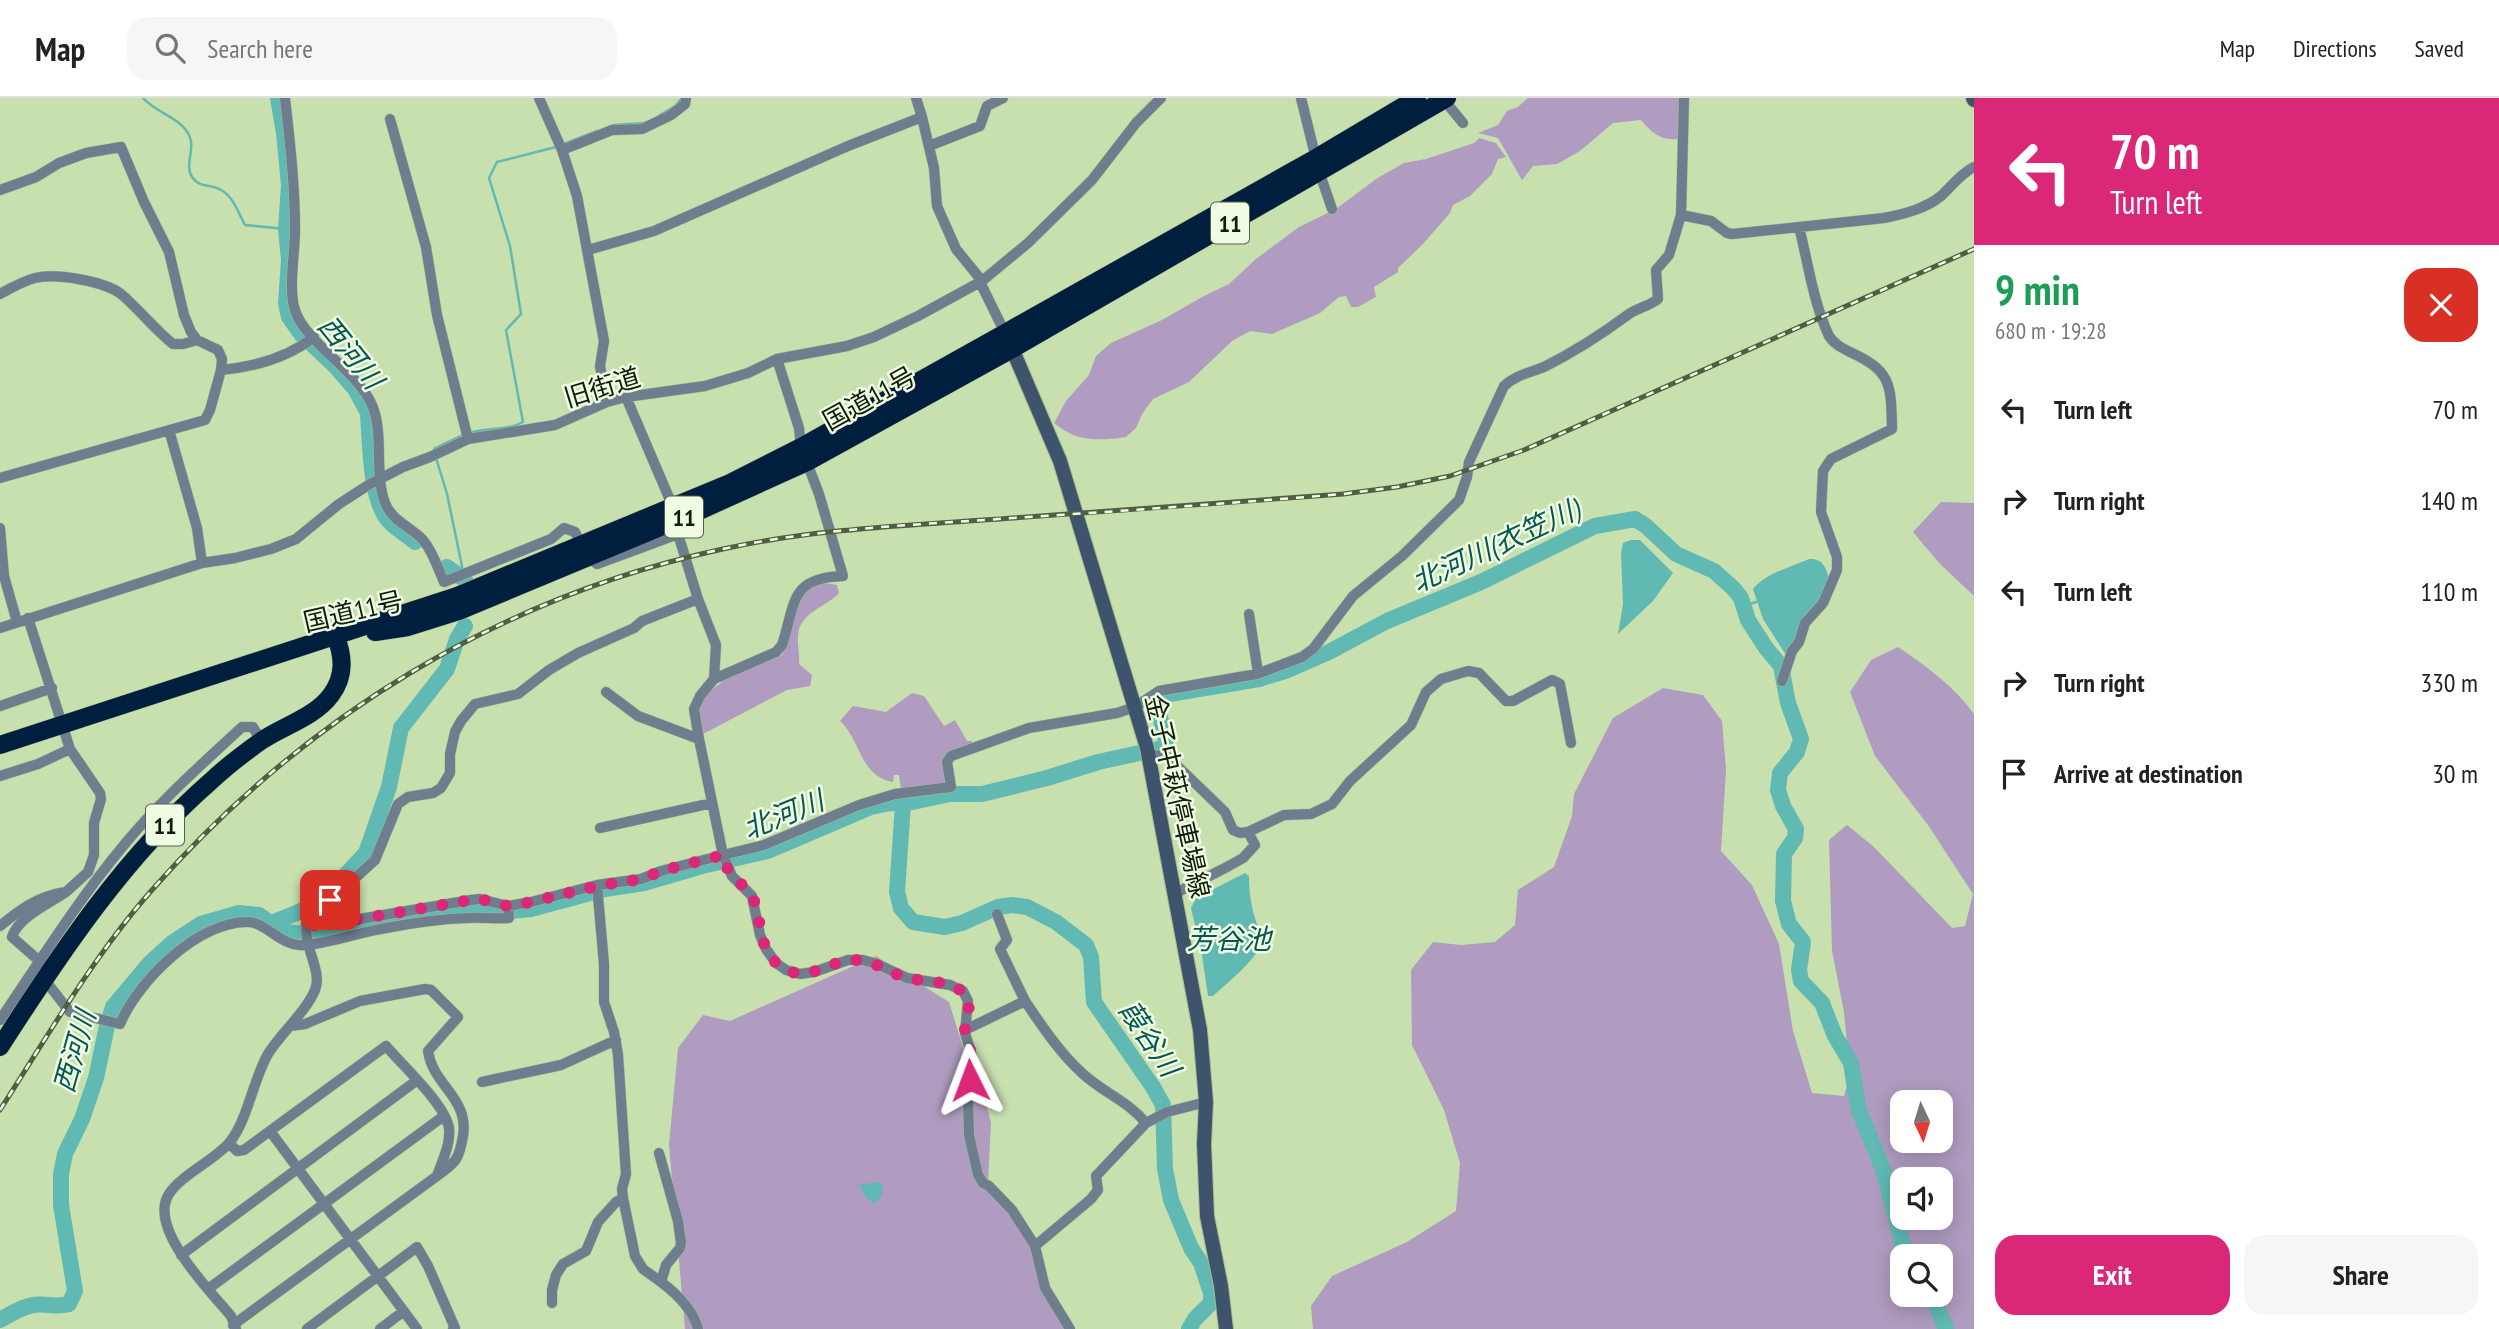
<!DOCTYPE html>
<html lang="en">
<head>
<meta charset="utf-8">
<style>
  :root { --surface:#fff; --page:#f6f6f6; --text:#222; --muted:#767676; --line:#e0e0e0; --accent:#db2777 }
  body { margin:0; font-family:"PT Sans Narrow","Noto Sans JP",sans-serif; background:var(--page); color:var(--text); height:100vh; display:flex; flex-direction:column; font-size:26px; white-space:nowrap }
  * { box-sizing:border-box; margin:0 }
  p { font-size:23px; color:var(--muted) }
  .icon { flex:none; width:38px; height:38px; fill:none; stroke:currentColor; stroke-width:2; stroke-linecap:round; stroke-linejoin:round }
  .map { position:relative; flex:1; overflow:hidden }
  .drawer { display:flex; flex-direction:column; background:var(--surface); width:525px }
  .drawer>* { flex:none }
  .banner { background:#db2777; color:#fff; overflow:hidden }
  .needle { width:46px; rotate:176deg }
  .controls { position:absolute; left:1890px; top:992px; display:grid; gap:14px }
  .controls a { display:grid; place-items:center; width:63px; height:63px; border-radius:14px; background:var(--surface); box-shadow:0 4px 18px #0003; font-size:35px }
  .pin { position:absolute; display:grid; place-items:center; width:60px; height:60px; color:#fff; margin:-30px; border-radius:14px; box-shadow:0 4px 10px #0006 }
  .me { position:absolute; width:77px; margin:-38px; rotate:357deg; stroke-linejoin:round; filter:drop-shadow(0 0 5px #0008) }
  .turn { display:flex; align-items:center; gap:24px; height:147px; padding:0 21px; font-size:32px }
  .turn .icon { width:91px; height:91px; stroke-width:2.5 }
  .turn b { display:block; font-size:49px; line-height:60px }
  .round { display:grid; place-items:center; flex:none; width:74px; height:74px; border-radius:21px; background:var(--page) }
  .headline { display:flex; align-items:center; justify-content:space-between; height:119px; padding:0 21px }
  h1 { font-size:42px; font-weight:700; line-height:52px; color:#1e9e55 }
  .cta { display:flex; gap:14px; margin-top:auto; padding:14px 21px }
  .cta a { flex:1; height:80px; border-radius:21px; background:var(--accent); color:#fff; font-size:28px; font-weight:700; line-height:80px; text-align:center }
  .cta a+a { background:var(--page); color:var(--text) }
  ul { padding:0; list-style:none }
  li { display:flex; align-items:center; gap:21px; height:91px; padding:0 21px }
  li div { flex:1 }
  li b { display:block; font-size:26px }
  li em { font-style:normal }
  header { display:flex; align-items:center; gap:42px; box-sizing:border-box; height:98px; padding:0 35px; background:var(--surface); border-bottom:2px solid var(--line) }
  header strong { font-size:33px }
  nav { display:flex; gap:38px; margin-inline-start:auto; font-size:24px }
  .search { width:490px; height:63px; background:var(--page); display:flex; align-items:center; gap:18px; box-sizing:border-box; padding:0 24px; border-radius:21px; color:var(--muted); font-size:26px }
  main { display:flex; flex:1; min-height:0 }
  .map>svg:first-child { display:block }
  .green { fill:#af9cc0; fill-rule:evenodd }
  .water { fill:#60b9b3 }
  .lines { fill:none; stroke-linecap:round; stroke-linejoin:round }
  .stream { stroke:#60b9b3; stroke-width:2.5 }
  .river { stroke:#60b9b3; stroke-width:16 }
  .street-casing { stroke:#a7bd90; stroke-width:11 }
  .secondary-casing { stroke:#a7bd90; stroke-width:16 }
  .highway-casing { stroke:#a7bd90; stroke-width:19 }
  .street { stroke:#6e7e8f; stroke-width:10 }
  .secondary { stroke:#3d546c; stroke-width:14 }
  .highway { stroke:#001e3d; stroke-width:18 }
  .rail-casing { stroke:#505f41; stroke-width:5 }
  .rail { stroke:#effce3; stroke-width:2.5; stroke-dasharray:8; stroke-linecap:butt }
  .route { stroke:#db2777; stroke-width:12; stroke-dasharray:0 21.6 }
  .labels { text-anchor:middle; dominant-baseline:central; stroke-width:5; stroke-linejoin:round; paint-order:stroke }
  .shield { fill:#effce3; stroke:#555f4a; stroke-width:2 }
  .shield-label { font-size:24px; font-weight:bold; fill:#131c09 }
  .street-label { font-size:26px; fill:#131c09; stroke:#effce3 }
  .water-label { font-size:28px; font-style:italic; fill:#045753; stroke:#effce3 }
</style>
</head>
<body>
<header>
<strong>Map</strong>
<div class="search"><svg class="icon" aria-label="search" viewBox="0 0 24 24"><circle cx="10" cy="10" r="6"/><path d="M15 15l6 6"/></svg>Search here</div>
<nav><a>Map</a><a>Directions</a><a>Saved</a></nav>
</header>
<main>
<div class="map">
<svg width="1974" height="1231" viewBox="0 0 1974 1231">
  <rect width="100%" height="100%" fill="#c7e0ae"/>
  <path class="green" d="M 1528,0 L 1680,0 L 1679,41 C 1661,43 1652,35 1641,22 L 1613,25 L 1580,53 L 1557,66 L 1533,68 L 1522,82 L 1498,40 L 1478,35 L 1498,27 L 1507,13 L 1518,9 Z
    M 1479,40 L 1496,45 L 1506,59 L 1498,61 L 1492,76 L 1470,98 L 1453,107 L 1450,115 L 1422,147 L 1398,170 L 1398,174 L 1374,189 L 1376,199 L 1358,209 L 1351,209 L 1346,198 L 1339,199 L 1320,215 L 1272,236 L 1250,233 L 1232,243 L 1189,284 L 1153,301 L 1142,316 L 1136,330 L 1126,339 C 1098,343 1076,344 1054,325 L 1066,303 L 1089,277 L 1096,258 L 1111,245 L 1162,222 L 1204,198 L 1229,186 L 1256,161 L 1299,129 L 1336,111 L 1376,81 L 1404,65 L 1426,61 L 1474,45 Z
    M 1941,404 L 1974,405 L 1974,498 L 1940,466 L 1913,434 Z
    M 825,485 L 837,487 L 839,495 C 827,509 799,514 798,538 C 797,547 800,556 799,566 L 812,577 L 810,588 L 787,592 L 703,636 C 696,610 699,600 721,585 L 722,580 L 782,557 L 800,500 L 809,491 Z
    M 1898,549 C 1926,568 1954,588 1974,616 L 1974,1231 L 1313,1231 L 1311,1208 L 1332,1178 L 1407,1144 L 1456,1113 L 1460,1065 L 1444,1012 L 1412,947 L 1411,872 L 1433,844 L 1461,847 L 1495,844 L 1515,827 L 1518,792 L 1554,769 L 1572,718 L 1574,696 L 1613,620 L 1663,590 L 1703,597 L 1722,623 L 1726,672 L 1721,753 L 1752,787 L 1779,846 L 1793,933 L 1812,995 L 1844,998 L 1850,978 L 1844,914 L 1832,853 L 1829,742 L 1847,727 L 1874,749 L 1952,830 L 1965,828 L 1973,796 L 1928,727 L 1875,658 L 1850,594 L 1871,562 ZM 1902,1004 L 1941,1004 L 1941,1043 L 1902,1043 ZM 1902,1082 L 1941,1082 L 1941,1120 L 1902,1120 ZM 1902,1158 L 1941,1158 L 1941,1197 L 1902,1197 Z
    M 912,595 L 924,598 L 944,628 L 955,622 L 967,643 L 972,643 L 973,646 L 947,656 L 942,664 L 945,685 L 901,691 L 899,677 L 894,677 L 893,684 C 860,679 861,642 840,623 L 853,608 L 886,614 Z
    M 876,858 L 949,904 L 970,972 L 978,974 L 991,1025 L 988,1084 L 1035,1151 L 1041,1189 L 1067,1231 L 685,1231 L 669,1047 L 678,950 L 703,917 L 730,923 Z"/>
  <path class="water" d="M 1631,442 L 1640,442 L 1673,475 L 1653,503 L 1618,536 L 1623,506 L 1621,455 L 1623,445 Z
    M 1809,461 C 1824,460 1826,471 1830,483 L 1822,499 L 1786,557 L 1763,521 L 1753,491 C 1766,475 1791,469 1809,461 Z
    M 1245,775 L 1249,778 C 1249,794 1251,808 1256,823 C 1258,830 1261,836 1261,844 C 1259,860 1225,887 1213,898 L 1208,898 L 1202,857 L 1191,810 L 1196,800 Z
    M 877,1084 L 882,1086 L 882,1095 L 879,1102 L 873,1105 L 866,1099 L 859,1087 Z"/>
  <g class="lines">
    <path class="stream" d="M 143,0 C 156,15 180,19 189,37 C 196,51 184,66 192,79 C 199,90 211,86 221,92 C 233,98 239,116 245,127 L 286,131
      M 660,17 L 675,8 L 682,0
      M 613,27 L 645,25
      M 470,335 C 486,329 508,333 523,324 L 506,232 L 521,216 L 510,148 L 489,80 L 497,64 L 556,49 L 597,33
      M 434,354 L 434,351 L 463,337
      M 436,360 L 447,396 L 463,473
      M 1744,508 L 1756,504"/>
    <path class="river" d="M 278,0 L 284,35 L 289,87 L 286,131 L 289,162 L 286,205 L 289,219 L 301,236 L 335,268 L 355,291 L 368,315 C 370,342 370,404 389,423 C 396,431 407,437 415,444
      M 447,469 L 465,482
      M 903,706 L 897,794 L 901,810 L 913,824 L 945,829 L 962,825 L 998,809 L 1012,807 L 1027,809 L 1056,824 L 1086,847 L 1091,859 L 1094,904 L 1153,989 L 1163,1007 L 1165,1071 L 1171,1102 L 1191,1150 L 1201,1165 L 1211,1195 L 1211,1205 L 1195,1221 L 1189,1231
      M 272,825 L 306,811 L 336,787 L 366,755 L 389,689 L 401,630 L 447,571 L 457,541 L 465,528
      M 1932,1197 L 1946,1231
      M 0,1222 C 11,1216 21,1209 33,1207 C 46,1205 56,1210 69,1206 L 75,1193 L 61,1107 L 61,1076 L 65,1056 L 82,1021 L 96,980 L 107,928 L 113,909 L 150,865 L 172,845 L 201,826 L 239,815 L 259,817 L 282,833 L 314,838 L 331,832 L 410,821 L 450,812 L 500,814 L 531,811 L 605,791 L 644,785 L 702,768 L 768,753 L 871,709 L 890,705 L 903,706 L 950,696 L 982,696 L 1047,680 L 1098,664 L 1158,651 L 1165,648 L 1166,639 L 1155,603 L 1163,597 L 1259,581 L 1288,572 L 1329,554 L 1387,523 L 1481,484 L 1595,428 L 1635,421 L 1646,428 L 1676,456 L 1714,473 L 1734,491 L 1741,500 L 1748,522 L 1766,550 L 1781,568 L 1788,605 L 1801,641 L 1797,654 L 1780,675 L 1778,692 L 1783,708 L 1796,731 L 1795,740 L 1784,756 L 1783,803 L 1789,826 L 1803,844 L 1799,872 L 1801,883 L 1822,905 L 1835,938 L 1851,965 L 1858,1010 L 1884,1074 L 1902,1144 L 1910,1158"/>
    <g class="street-casing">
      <path id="street" d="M 539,0 L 562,52 L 577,98 L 604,243 L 600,268 L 607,304
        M 1301,0 L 1319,73 L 1332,111
        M 1444,2 L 1463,25
        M 922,19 L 934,70 L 937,108 L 956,151 L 982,183
        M 390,21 L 426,149 L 437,217 L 468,341
        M 929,48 L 980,28 L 987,8 L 1003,0
        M 562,52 L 612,32 L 642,31 L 671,17 L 685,6 L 686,0
        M 0,92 L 36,79 L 59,65 L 86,55 L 121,49 L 144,104 L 169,154 L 184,217 L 191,234 L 197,242 L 218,252 L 222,261 L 221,272
        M 1681,117 L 1711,123 L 1727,135 L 1732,136 L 1884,120 C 1904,116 1925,111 1941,98 C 1952,88 1961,75 1974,69
        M 588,152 L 654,133 L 848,48 L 922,19 L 916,0
        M 980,184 L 1005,235
        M 0,196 C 11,190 23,183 35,180 C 56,175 104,183 121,196 C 139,211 154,231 173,246 L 183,246 L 197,242
        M 626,299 L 673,409
        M 169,332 L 197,430 L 202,465
        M 0,380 L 205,322 L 210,312 L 221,272 C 254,269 287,260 314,239
        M 0,430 L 4,478 L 17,524
        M 1249,516 L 1258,575
        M 28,520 L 70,651 L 100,695 L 101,701 L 94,725 L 94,757 L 88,774 L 66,794
        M 0,530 L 202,465 L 235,460 L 271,451 L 296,441 L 339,406 L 370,386 L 403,369 L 430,359 L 468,341 L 555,327 L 607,304 L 626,299 L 705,288 L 748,275 L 777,261 L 847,248 L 874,239 L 918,218 L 982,183 L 1028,145 L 1092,82 L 1136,25 L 1161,0
        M 714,581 L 776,554 L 782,547 C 796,505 789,480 843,478 L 819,396 L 801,349 L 799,330 L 777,261
        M 1782,583 L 1792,553 L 1799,544 L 1805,525 L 1823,505 L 1837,472 L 1837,459 L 1821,414 L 1823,373 L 1831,361 L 1892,331 C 1891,287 1892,273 1850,254 C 1842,250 1834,246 1829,238 C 1813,204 1808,164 1799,129
        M 606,594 L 638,618 L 699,641 L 694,611 L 700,598 L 714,581 L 716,547 L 698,501
        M 0,608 L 52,590
        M 1148,657 L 1167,658 L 1225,714 L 1233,732 L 1240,735 L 1248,734 L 1284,717 L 1311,716 L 1332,706 L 1350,683 L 1411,627 L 1426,594 L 1441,581 L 1468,573 L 1479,575 L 1506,603 L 1513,603 L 1552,582 L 1560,586 L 1571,645
        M 0,678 L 38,666 L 70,651
        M 600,730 L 712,705
        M 597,787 L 604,866 L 604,904 L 614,934 L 618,957 L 626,1076 L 622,1091 L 623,1100 L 635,1158 L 643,1171 L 661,1184
        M 1176,795 L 1227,769 L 1243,760 L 1255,747 L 1248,734
        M 997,816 L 1007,842 L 1000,851 L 1025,903
        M 306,827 L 325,827 L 471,802 L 480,801 L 508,808 L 531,804 L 597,787 L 641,781 L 661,773 L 723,757 L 699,641
        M 0,828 C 21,811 38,798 66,794 C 49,806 18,819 12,839 L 44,867
        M 44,881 L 70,914 L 120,926 C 138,883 199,822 249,824 C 268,825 281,850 307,847 C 334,844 360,834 386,830 C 412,825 440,821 466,820 C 480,819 495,821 509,820 L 508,808
        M 0,922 C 40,863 78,802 124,747 C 159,704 201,667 242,629 L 253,629 L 261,643
        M 965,932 L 1025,903 C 1042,928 1059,954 1082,975 C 1102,994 1128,1003 1146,1025 L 1167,1014 L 1206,1004
        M 482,984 L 561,967 L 616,942
        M 1146,1025 L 1096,1078 L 1098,1092 L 1091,1101 L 1035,1148 L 1012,1112 L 989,1088 L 983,1085 L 978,1077 L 969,1037 L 968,998 L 972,958 L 965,935 L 968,903 L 963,893 L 950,887 L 907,880 L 877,866 L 863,862 L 848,862 L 814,874 L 800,876 L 786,872 L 776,865 L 766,851 L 760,837 L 752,798 L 732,778 L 723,757 L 764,747 L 859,707 L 895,696 L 951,689 L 947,664 L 951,658 L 1029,630 L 1117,615 L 1135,609 L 1159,593 L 1257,576 L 1302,559 L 1313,551 L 1353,498 L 1402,458 L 1459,402 L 1467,379 L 1469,364 L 1504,288 C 1516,277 1529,275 1544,269 C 1574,254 1602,236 1629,216 C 1638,210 1649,208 1658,201 L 1656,172 L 1669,157 L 1681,117 L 1684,0
        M 270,1033 L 417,1231
        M 229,1045 L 237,1053 L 244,1052 L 386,948 C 403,968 445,1006 449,1030 C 451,1046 442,1063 437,1078 C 456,1064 459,1062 463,1038 C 469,999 433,988 428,953 L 458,919 L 431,892 L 425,891 L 360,903 L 305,926 L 290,928
        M 659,1055 L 678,1123 L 681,1145 L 680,1150 L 666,1167 L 661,1184 C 677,1196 693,1211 698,1231
        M 1035,1148 L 1045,1190 L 1070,1231
        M 181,1157 L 416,983
        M 208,1191 L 441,1020 L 445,1019
        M 552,1205 L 552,1192 L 556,1177 L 563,1166 L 586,1153 L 598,1124 L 616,1104 L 623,1100
        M 233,1227 L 437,1078
        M 236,1231 L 231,1218 C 211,1194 147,1130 169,1096 C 181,1077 215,1062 230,1044 C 248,1021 253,982 268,956 C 280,936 306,914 315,892 C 323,872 302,848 307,824 L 375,762 L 398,706 L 408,699 L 433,695 L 441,690 L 450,675 L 450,656 L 455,634 L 461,623 L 475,606 L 518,596 L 549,572 L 578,555 L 634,530 L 642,523 L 698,501 L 678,436 L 597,466 L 587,458 L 575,434 L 564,430 L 551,441 L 444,484 C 438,470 433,454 423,442 C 411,429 392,423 385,405 C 373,373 386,330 369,301 C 352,270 304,242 295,212 C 288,192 295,155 295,132 C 295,87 290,45 285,0
        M 307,1231 L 417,1149 L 428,1168 L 455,1230 L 453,1231
        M 380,1231 L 404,1213"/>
    </g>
    <g class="secondary-casing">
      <path id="secondary" d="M 1973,0 L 1974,2
        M 1008,241 L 1060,363 L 1147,650 L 1200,932 L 1206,1004 L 1204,1046 L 1207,1118 L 1221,1188 L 1226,1231"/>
    </g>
    <g class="highway-casing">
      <path id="highway" d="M 375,534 L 408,529 L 459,513 L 699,413 L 807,364 L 1012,251 L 1447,0
        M 0,647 L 457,498 L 730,385 L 801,349 L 1005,235 L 1316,60 L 1417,0
        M 0,949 C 61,854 125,758 211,683 C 226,669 244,655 261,643 C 283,628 315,619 331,597 C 346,577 343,557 335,536"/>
    </g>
    <use href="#street" class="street"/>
    <use href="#secondary" class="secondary"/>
    <use href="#highway" class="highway"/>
    <g class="rail-casing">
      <path id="rail" d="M 0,1012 C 47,939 95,856 152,792 C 303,620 499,499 723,451 C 818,430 917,427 1013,420 C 1123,413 1233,405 1343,396 L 1397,389 L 1450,378 L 1524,352 L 1974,151"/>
    </g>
    <use href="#rail" class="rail"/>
  </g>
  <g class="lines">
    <path class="route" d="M 330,802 L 311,820 L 306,827 L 325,827 L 471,802 L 480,801 L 508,808 L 531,804 L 597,788 L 642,781 L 661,773 L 723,757 C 725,764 727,771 731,777 C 738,785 749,790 753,800 C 763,825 757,856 785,871 C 808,884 828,864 851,862 C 873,861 887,874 907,880 C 924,884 963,882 968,903 C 971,913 964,924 965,935 C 965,942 969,949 971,955 C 973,964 971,973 970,982"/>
  </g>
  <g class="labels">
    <g class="shield">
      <rect x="1211" y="104.5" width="38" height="41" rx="5"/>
      <rect x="665" y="398.5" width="38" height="41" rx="5"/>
      <rect x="146" y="706.5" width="38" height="41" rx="5"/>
    </g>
    <g class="shield-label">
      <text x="1230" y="125">11</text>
      <text x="684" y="419">11</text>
      <text x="165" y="727">11</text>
    </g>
    <g class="street-label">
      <text transform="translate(602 289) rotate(-17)">旧街道</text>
      <text transform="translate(869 300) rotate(-29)">国道11号</text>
      <text transform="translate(353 513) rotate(-13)">国道11号</text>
      <text transform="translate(1178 698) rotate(77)">金子中萩停車場線</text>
    </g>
    <g class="water-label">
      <text transform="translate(351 254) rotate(51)">西河川</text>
      <text transform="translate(1495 447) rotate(-25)">北河川(衣笠川)</text>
      <text transform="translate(783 716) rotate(-22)">北河川</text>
      <text x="1229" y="840">芳谷池</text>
      <text transform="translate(1150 940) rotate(56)">葭谷川</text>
      <text transform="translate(74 953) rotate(-74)">西河川</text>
    </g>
  </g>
</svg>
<div class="controls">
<a><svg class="needle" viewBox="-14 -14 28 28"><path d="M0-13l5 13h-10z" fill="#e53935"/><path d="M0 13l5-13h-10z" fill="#767676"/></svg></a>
<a><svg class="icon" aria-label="sound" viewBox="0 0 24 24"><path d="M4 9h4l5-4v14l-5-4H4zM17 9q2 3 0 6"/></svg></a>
<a><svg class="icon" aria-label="search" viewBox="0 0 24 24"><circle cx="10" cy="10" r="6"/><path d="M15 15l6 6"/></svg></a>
</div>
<div class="pin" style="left:330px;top:802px;background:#d93025"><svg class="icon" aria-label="arrive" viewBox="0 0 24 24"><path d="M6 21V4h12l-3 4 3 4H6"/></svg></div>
<svg class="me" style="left:970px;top:982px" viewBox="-20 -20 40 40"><path d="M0-17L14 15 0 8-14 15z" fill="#db2777" stroke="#fff" stroke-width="4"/></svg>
</div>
<section class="drawer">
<div class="banner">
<div class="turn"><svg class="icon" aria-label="left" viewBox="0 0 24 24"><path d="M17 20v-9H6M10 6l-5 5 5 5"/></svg><div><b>70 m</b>Turn left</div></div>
</div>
<div class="headline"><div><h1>9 min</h1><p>680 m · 19:28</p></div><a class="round" style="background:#d93025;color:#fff"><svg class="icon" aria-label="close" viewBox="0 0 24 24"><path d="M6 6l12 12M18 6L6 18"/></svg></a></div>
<ul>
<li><svg class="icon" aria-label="left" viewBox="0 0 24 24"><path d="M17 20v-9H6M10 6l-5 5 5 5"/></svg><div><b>Turn left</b></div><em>70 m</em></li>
<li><svg class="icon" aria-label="right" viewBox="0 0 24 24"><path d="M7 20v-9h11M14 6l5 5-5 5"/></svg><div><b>Turn right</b></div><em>140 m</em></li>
<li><svg class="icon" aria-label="left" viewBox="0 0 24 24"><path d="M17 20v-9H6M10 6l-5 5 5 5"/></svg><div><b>Turn left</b></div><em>110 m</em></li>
<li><svg class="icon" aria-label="right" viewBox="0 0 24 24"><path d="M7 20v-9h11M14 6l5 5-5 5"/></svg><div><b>Turn right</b></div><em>330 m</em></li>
<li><svg class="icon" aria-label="arrive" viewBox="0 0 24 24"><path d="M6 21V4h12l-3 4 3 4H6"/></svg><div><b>Arrive at destination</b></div><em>30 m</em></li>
</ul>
<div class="cta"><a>Exit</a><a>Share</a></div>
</section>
</main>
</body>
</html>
